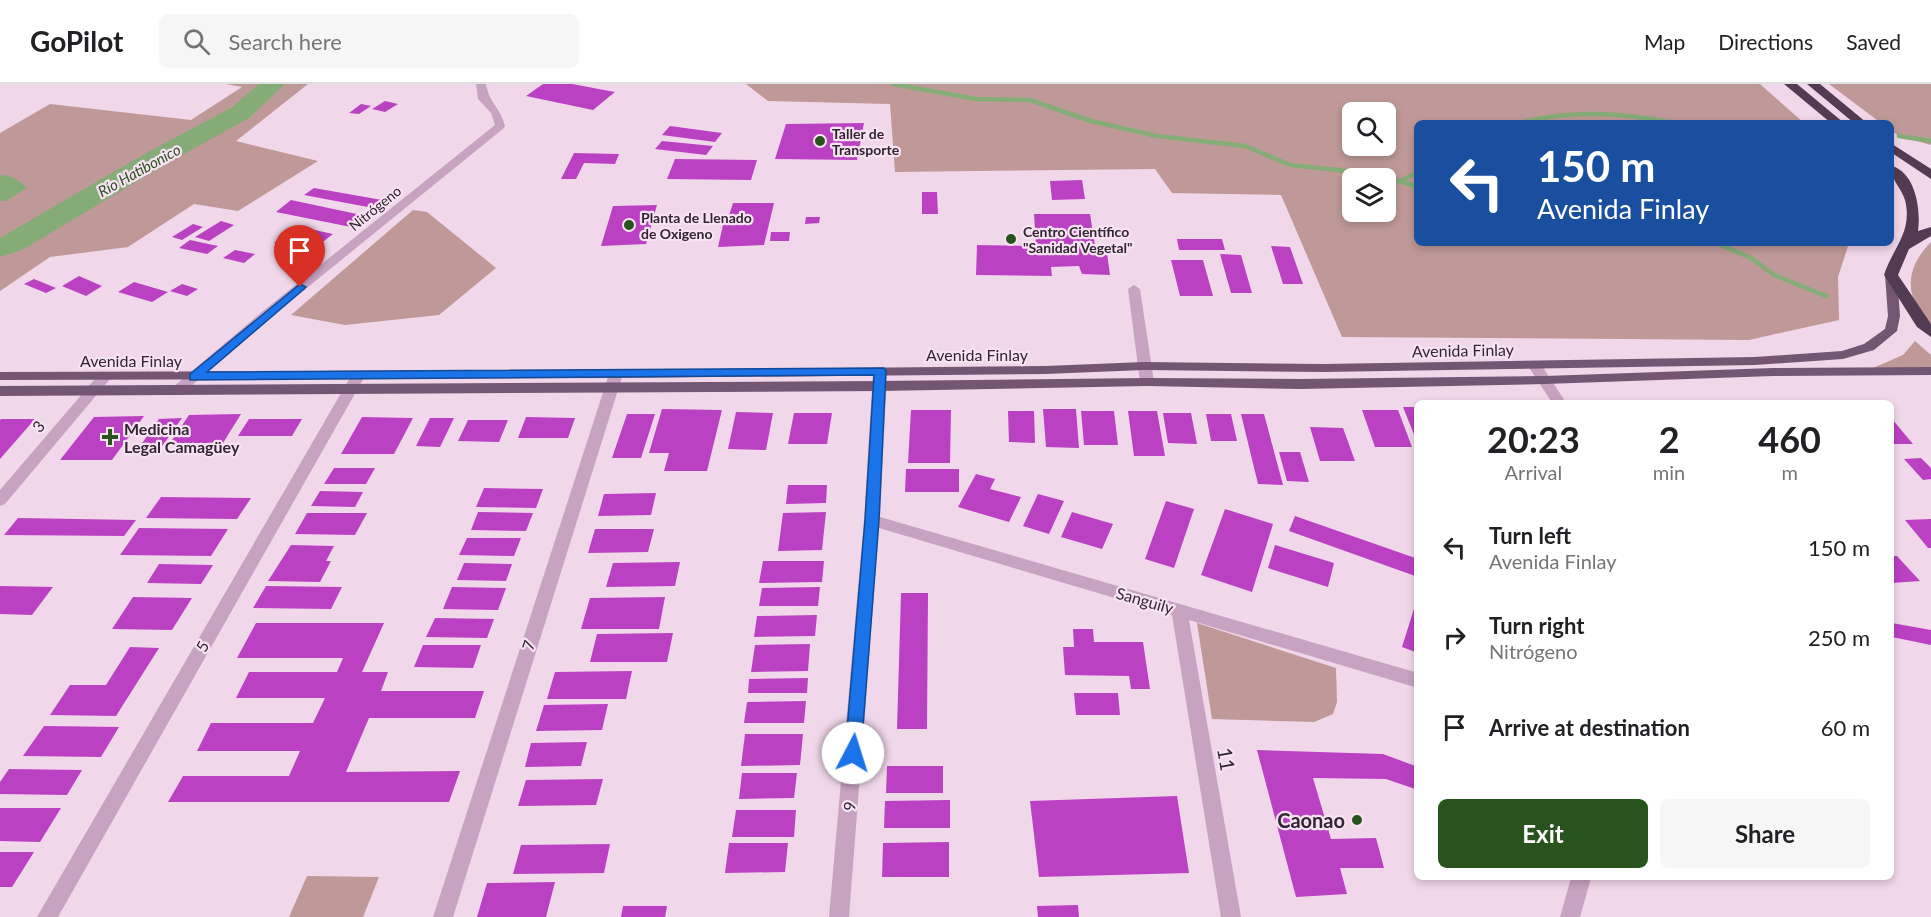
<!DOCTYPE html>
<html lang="en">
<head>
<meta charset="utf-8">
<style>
  :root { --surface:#fff; --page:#f6f6f6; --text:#202124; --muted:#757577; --line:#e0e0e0; --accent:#29531c }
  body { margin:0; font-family:Lato,sans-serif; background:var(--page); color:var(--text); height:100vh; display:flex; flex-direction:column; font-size:22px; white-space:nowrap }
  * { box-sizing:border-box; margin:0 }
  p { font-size:20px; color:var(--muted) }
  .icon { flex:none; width:33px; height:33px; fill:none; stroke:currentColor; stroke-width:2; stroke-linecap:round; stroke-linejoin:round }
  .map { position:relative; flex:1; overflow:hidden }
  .details { position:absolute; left:1414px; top:316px; width:480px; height:480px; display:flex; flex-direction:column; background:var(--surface); border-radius:9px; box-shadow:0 3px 9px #0003 }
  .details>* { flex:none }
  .banner { position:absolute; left:1414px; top:36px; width:480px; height:126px; border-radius:9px; box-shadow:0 3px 9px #0003; background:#1a4fa0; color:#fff; overflow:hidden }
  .fabs { position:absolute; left:1342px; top:18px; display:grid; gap:12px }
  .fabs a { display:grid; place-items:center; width:54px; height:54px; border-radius:9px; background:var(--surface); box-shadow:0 3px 9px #0003; font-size:30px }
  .pin { position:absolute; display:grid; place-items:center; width:51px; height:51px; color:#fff; margin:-62px -26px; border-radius:50% 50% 50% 0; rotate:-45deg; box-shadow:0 0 6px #0007 }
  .pin .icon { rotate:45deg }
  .me { position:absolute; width:66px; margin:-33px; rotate:5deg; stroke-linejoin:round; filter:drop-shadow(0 0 4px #0008) }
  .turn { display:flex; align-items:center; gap:21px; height:126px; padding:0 24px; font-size:27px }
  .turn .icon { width:78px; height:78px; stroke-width:2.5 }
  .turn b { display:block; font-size:42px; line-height:51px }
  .eta { display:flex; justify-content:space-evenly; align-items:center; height:102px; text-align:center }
  .eta b { font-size:36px; font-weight:700; line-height:42px }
  .button { display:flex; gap:12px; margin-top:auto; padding:12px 24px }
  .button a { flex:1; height:69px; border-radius:9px; background:var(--accent); color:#fff; font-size:24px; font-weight:700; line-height:69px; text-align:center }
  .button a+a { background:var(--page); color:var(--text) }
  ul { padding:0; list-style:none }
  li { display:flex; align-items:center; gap:18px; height:90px; padding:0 24px }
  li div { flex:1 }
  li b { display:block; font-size:22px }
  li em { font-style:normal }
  header { display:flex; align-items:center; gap:36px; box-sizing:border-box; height:84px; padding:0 30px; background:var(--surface); border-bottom:2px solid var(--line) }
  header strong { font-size:28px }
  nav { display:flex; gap:33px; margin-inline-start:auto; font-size:21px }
  .search { width:420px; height:54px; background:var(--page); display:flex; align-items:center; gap:15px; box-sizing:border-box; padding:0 21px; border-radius:9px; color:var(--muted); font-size:22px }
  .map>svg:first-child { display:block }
  .green { fill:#be9997; fill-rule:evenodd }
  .water { fill:#85ac76 }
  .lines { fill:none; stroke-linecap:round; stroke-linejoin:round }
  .stream-far1 { stroke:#85ac76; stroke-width:4.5 }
  .stream { stroke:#85ac76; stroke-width:5 }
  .river { fill:#85ac76; fill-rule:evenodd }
  .building { fill:#bb41c3 }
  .minor { fill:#c7a3c2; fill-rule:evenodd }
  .major { fill:#745673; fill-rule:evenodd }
  .highway { fill:#533c53; fill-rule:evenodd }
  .route { fill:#1a73e8; stroke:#114b97; stroke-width:1.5 }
  .poi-dot { fill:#29531c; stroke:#f8e2f3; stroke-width:2 }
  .labels { text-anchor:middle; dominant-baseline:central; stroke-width:4.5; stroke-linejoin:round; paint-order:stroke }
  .far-poi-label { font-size:14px; font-weight:bold; fill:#322532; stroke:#f8e2f3; text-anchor:start }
  .far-street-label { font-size:14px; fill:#322532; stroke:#f8e2f3 }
  .far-water-label { font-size:15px; font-style:italic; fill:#29531c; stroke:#f8e2f3 }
  .street-label { font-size:16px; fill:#322532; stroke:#f8e2f3 }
  .poi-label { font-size:16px; font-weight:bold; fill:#322532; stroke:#f8e2f3; text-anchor:start }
  .near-street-label { font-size:20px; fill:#322532; stroke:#f8e2f3 }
  .near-poi-label { font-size:20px; font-weight:bold; fill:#322532; stroke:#f8e2f3; text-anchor:end }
</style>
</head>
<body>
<header>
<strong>GoPilot</strong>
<div class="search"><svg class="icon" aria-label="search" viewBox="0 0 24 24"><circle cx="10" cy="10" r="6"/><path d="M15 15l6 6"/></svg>Search here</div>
<nav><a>Map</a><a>Directions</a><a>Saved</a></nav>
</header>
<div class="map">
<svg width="1931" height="833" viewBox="0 0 1931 833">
  <rect width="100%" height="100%" fill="#f0d7ea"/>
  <path class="green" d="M 226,0 L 308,0 L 236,57 L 318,77 L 238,127 L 194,120 L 128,163 L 50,173 L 0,207 L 0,49 L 50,20 L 191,36 L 242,3 Z
    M 746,0 L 1760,0 L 1804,39 L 1418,39 L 1418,159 L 1849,159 L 1838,193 L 1839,236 L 1749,256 L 1342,253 L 1281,111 L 1172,109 L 1155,85 L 895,88 L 890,20 L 768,17 ZM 1353,28 L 1386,28 L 1386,62 L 1353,62 ZM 1386,94 L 1386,128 L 1353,128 L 1353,94 Z
    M 1829,0 L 1931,0 L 1931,61 L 1899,52 L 1892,47 L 1892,39 L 1881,39 Z
    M 413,126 L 427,128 L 496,184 L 439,231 L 345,241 L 291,231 Z
    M 1931,158 L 1931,240 C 1903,214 1905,184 1931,158 Z
    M 1915,257 L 1931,271 L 1931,288 L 1866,287 L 1903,271 Z
    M 1197,539 L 1336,584 L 1337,618 L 1333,630 L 1314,638 L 1212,635 Z
    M 307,792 L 379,793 L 363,833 L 289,833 Z"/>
  <path class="water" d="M 0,91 C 11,92 19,95 27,104 L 6,117 L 0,117 Z"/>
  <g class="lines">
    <path class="stream-far1" d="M 893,0 L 976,15 L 1030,16 L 1091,37 L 1157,52 L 1245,62 L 1290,81 L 1377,90 L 1418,103
      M 1519,39 C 1571,25 1622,29 1675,39
      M 1899,52 L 1931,57
      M 1399,98 L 1418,88
      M 1716,159 L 1751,174 L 1774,191 L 1826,212"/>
    <path class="stream" d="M 1824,211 L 1826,212"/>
    <path class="river" d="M 259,0 L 285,0 L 249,34 L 166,80 L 22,166 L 0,173 L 0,154 L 148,68 L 231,24 Z"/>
  </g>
  <path class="building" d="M 543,0 L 572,0 L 615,8 L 593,26 L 526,12 Z
    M 385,17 L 398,20 L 385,28 L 372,25 Z
    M 361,20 L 371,22 L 359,30 L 349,29 Z
    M 864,39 L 857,76 L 775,75 L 786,40 Z
    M 670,42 L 722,49 L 715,58 L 662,51 Z
    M 662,57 L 713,62 L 706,71 L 655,65 Z
    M 574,69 L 619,70 L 615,80 L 584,79 L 576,95 L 561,95 Z
    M 675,75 L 757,76 L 751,96 L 667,95 Z
    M 1082,96 L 1085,115 L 1052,116 L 1050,97 Z
    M 314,104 L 382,116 L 373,124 L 304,111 Z
    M 922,108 L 937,108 L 938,130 L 922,130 Z
    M 291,116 L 371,133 L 356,144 L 276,128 Z
    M 733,119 L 774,119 L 764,161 L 718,163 L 723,141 L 726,141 Z
    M 657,121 L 646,160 L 601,162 L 613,122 Z
    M 1034,130 L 1090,130 L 1095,162 L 1106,162 L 1110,191 L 1082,190 L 1079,182 L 1051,183 L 1052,192 L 976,191 L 977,161 L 1036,162 Z
    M 806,133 L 820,133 L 819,139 L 805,140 Z
    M 221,137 L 234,141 L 209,157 L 195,153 Z
    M 193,140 L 203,143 L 182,156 L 172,153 Z
    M 296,142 L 333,150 L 311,167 L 274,159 Z
    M 771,148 L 790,148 L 789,157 L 770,157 Z
    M 1177,155 L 1222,155 L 1225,166 L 1179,166 Z
    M 190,156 L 218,162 L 207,170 L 179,164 Z
    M 1271,162 L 1290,163 L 1303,200 L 1283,200 Z
    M 235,166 L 255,170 L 244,179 L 223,174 Z
    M 1220,170 L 1241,171 L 1252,209 L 1231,209 Z
    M 1171,176 L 1203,176 L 1213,212 L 1180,212 Z
    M 79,192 L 102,202 L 86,212 L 62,202 Z
    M 34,195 L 56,204 L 46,209 L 24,200 Z
    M 134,198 L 168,208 L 152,218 L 118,208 Z
    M 182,200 L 198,205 L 187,212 L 170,207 Z
    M 1403,323 L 1418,323 L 1418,358 L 1417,358 Z
    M 662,325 L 722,326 L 707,387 L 664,387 L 669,369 L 649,369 Z
    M 1043,325 L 1076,325 L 1079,364 L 1046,363 Z
    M 911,326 L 951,326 L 950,379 L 908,379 Z
    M 1362,326 L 1398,326 L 1412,363 L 1375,363 Z
    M 1008,327 L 1034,327 L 1035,359 L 1009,358 Z
    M 1081,327 L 1114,327 L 1118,361 L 1084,361 Z
    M 1128,327 L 1157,327 L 1165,372 L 1134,372 Z
    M 736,328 L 773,329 L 766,366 L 728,365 Z
    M 794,329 L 832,329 L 827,360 L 788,360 Z
    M 1163,329 L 1191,329 L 1197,360 L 1168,359 Z
    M 241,330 L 223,359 L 170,359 L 189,331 Z
    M 627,330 L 655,330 L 641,374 L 612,374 Z
    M 1206,330 L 1231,330 L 1237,357 L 1211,357 Z
    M 1241,330 L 1264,330 L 1283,401 L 1258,400 Z
    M 144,332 L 112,376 L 60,376 L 94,333 Z
    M 362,333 L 413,334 L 394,370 L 341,370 Z
    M 526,333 L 575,334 L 568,354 L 518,354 Z
    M 182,334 L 161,364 L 138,365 L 159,335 Z
    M 430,334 L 454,334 L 440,363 L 416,362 Z
    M 1,335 L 35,335 L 0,375 L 0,336 Z
    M 249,335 L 302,335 L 292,352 L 238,352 Z
    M 1892,335 L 1913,360 L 1892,360 Z
    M 468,336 L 508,336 L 499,358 L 458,357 Z
    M 1310,343 L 1343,344 L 1355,377 L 1320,377 Z
    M 1279,368 L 1300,368 L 1309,398 L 1287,397 Z
    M 1921,374 L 1931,384 L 1931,395 L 1923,396 L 1904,375 Z
    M 334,384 L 375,384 L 366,400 L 324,400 Z
    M 906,385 L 959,385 L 959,408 L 905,408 Z
    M 976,390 L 995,395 L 990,405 L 1021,413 L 1009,438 L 958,423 Z
    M 788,401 L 827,401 L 826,419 L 786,420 Z
    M 484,404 L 543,405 L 536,424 L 476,423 Z
    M 320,407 L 363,408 L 355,423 L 311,422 Z
    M 656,409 L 651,431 L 598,432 L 604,410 Z
    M 1038,410 L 1064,417 L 1049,450 L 1023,442 Z
    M 161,413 L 251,414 L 237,435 L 146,434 Z
    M 1166,417 L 1194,425 L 1174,484 L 1145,475 Z
    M 1225,425 L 1273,440 L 1252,508 L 1201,491 Z
    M 478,428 L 533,429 L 526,447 L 471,446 Z
    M 826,428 L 822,466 L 778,467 L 783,429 Z
    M 1072,428 L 1113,440 L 1102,465 L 1061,453 Z
    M 307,429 L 367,429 L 355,451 L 295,450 Z
    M 1295,432 L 1418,475 L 1418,493 L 1289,447 Z
    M 18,434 L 136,436 L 124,452 L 4,451 Z
    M 1931,435 L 1931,464 L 1928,464 L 1905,436 Z
    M 139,444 L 228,445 L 211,472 L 120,471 Z
    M 595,445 L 654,445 L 648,468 L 588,469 Z
    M 467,454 L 521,454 L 514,472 L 459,471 Z
    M 291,461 L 334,462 L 326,477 L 331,477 L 320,498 L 268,497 Z
    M 1275,461 L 1334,479 L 1328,503 L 1268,484 Z
    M 1892,472 L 1897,472 L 1920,497 L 1892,499 Z
    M 763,477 L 824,477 L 822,498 L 759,499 Z
    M 680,478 L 675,502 L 606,503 L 613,479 Z
    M 464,479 L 512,480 L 506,497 L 457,496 Z
    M 159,480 L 213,481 L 201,500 L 147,499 Z
    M 0,502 L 53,503 L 32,531 L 0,530 Z
    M 266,502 L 342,503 L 331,525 L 253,524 Z
    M 452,503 L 506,504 L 498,526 L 443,525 Z
    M 820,503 L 818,522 L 759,522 L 762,504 Z
    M 901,509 L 928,509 L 927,645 L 897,645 Z
    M 1418,512 L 1418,569 L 1402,563 Z
    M 133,513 L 192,514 L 172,546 L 112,545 Z
    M 665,513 L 659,545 L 581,545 L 590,514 Z
    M 817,531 L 815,552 L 754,553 L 757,532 Z
    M 435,534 L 494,535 L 487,554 L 426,553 Z
    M 256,539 L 384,539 L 362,588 L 388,588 L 381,607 L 484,607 L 475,634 L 369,634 L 346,688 L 460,687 L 449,718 L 168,718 L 183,692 L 289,692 L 300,667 L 197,667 L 211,639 L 313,639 L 325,614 L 236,614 L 249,588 L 337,588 L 343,574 L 237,574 Z
    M 1892,539 L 1931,546 L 1931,561 L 1892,553 Z
    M 1073,545 L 1093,545 L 1094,558 L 1143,558 L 1150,605 L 1131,605 L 1129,592 L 1065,591 L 1063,563 L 1074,563 Z
    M 673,549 L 667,578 L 590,578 L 597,550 Z
    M 810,560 L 808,587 L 751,588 L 755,561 Z
    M 423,561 L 481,561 L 473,584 L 414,583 Z
    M 130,563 L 159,564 L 116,632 L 50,631 L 70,601 L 106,601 Z
    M 632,587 L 626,615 L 547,615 L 555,588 Z
    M 808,594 L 807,609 L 748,609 L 749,595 Z
    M 1074,609 L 1118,609 L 1120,631 L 1076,631 Z
    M 806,617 L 804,639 L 744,639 L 747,618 Z
    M 608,620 L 602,646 L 536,647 L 544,621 Z
    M 44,642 L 119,643 L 101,673 L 23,672 Z
    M 745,650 L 803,650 L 800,681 L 741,682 Z
    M 587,658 L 581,682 L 525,683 L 531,659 Z
    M 1257,666 L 1383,670 L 1418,683 L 1418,706 L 1386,695 L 1313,694 L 1331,755 L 1376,754 L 1384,784 L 1340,784 L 1347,810 L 1296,813 Z
    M 887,682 L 943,682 L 943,709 L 886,709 Z
    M 9,685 L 82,686 L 67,711 L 0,710 L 0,698 Z
    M 742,689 L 797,689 L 794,714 L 739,715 Z
    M 603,695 L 596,721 L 518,722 L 526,696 Z
    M 1177,712 L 1189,789 L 1039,793 L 1030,717 Z
    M 950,716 L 950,744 L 884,744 L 885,717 Z
    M 0,724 L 61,724 L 40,758 L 0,757 Z
    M 736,726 L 796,726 L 794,753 L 732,753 Z
    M 949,758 L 949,793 L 882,793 L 883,759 Z
    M 729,759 L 788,759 L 785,788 L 725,789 Z
    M 610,760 L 604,789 L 513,790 L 521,761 Z
    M 0,768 L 34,768 L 12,803 L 0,803 Z
    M 555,798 L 546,833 L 477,833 L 487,799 Z
    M 1078,821 L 1079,833 L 1038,833 L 1037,822 Z
    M 623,822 L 667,822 L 665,833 L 621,833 Z"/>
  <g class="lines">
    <path class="minor" d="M 476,0 L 486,0 C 489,19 500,23 505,42 L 504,44 L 271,233 L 183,309 L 173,309 L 171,306 L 173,303 L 263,227 L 495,41 L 491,29 L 478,15 Z
      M 1134,201 L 1140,205 L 1154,298 L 1147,302 L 1140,298 L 1128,205 Z
      M 1535,278 L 1540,279 L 1567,320 L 1553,320 L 1528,282 Z
      M 880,283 L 887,287 L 880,433 L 1418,589 L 1418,604 L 1189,536 L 1241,833 L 1221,833 L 1172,531 L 879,444 L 849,833 L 829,833 L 864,436 L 873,287 Z
      M 616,286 L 623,290 L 453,833 L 433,833 L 609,290 Z
      M 105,288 L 112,292 L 110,295 L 5,420 L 0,422 L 0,406 L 100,289 Z
      M 358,288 L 365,292 L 58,833 L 37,833 L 351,292 Z
      M 1571,794 L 1591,794 L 1580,833 L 1560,833 Z"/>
    <path class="major" d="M 1891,187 L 1897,191 L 1900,232 L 1897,247 L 1874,266 L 1843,275 L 1755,281 L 1323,288 L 1144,286 L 1045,290 L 616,294 L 0,296 L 0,288 L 616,286 L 1045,282 L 1144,278 L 1323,280 L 1755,273 L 1842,267 L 1864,260 L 1885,245 L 1888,232 L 1885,191 Z
      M 1931,283 L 1931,291 L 1773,292 L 1545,300 L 1300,305 L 1147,302 L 880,307 L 0,312 L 0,302 L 880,297 L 1147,294 L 1300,295 L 1545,292 L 1773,284 Z"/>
    <path class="highway" d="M 1784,0 L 1797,0 L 1844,39 L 1831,39 Z
      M 1807,0 L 1820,0 L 1867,39 L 1854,39 Z
      M 1892,60 L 1931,85 L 1931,95 L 1892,69 Z
      M 1892,82 C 1916,89 1921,127 1918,147 L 1931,143 L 1931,152 L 1909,165 L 1898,191 L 1931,240 L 1931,253 L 1917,243 L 1884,191 C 1893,163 1913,148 1905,116 C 1901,103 1890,96 1892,82 Z"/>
  </g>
  <path class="route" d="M 300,200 L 306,203 L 304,205 L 207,288 L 884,284 L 886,287 L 879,436 L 861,669 L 859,675 L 853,677 L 847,675 L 845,669 L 865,436 L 874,291 L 190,296 L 190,290 Z"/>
  <g class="poi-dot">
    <circle cx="820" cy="57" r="6"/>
    <circle cx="629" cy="141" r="6"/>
    <circle cx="1011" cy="155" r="6"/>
    <path d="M107 344h6v6h6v6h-6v6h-6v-6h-6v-6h6z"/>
    <circle cx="1357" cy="736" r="6"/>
  </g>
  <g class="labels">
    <g class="far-poi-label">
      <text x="832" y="49">Taller de<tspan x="832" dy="16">Transporte</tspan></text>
      <text x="641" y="133">Planta de Llenado<tspan x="641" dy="16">de Oxigeno</tspan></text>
      <text x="1023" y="147">Centro Científico<tspan x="1023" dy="16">"Sanidad Vegetal"</tspan></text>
    </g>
    <g class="far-street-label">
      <text transform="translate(375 124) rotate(-39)">Nitrógeno</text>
    </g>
    <g class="far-water-label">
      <text transform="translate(139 86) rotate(-29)">Río Hatibonico</text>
    </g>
    <g class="street-label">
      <text transform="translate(1463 266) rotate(-1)">Avenida Finlay</text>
      <text x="977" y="270">Avenida Finlay</text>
      <text x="131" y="276">Avenida Finlay</text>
      <text transform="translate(38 342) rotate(-50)">3</text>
      <text transform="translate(1145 516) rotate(16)">Sanguily</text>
      <text transform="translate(528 561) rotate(-72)">7</text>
      <text transform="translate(202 562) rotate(-60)">5</text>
      <text transform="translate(849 722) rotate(-85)">9</text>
    </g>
    <g class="poi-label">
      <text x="124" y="344">Medicina<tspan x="124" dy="18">Legal Camagüey</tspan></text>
    </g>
    <g class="near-street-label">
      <text transform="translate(1227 675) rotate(80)">11</text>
    </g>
    <g class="near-poi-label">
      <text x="1345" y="736">Caonao</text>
    </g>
  </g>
</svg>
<div class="fabs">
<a><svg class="icon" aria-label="search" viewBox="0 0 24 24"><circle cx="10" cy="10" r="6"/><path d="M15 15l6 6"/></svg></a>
<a><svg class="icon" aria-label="layers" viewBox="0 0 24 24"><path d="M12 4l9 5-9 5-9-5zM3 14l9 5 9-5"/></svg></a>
</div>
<div class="pin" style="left:300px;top:203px;background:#d93025"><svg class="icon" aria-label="arrive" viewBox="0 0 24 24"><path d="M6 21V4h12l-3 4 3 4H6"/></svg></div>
<svg class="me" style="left:853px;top:669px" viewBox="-20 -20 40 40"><circle r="19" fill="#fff"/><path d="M0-13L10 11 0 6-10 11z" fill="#1a73e8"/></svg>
<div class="banner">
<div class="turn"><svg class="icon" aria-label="left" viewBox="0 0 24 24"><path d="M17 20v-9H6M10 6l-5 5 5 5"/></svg><div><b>150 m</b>Avenida Finlay</div></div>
</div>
<section class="details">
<div class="eta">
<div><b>20:23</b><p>Arrival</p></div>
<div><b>2</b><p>min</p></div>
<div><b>460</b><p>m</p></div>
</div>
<ul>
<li><svg class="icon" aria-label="left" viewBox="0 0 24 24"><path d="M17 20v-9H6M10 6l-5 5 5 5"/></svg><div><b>Turn left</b><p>Avenida Finlay</p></div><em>150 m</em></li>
<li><svg class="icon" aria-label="right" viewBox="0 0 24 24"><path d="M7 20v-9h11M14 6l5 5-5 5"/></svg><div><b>Turn right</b><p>Nitrógeno</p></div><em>250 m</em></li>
<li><svg class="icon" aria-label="arrive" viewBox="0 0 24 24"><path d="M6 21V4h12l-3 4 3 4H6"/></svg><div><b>Arrive at destination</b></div><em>60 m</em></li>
</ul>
<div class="button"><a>Exit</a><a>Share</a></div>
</section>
</div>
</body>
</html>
